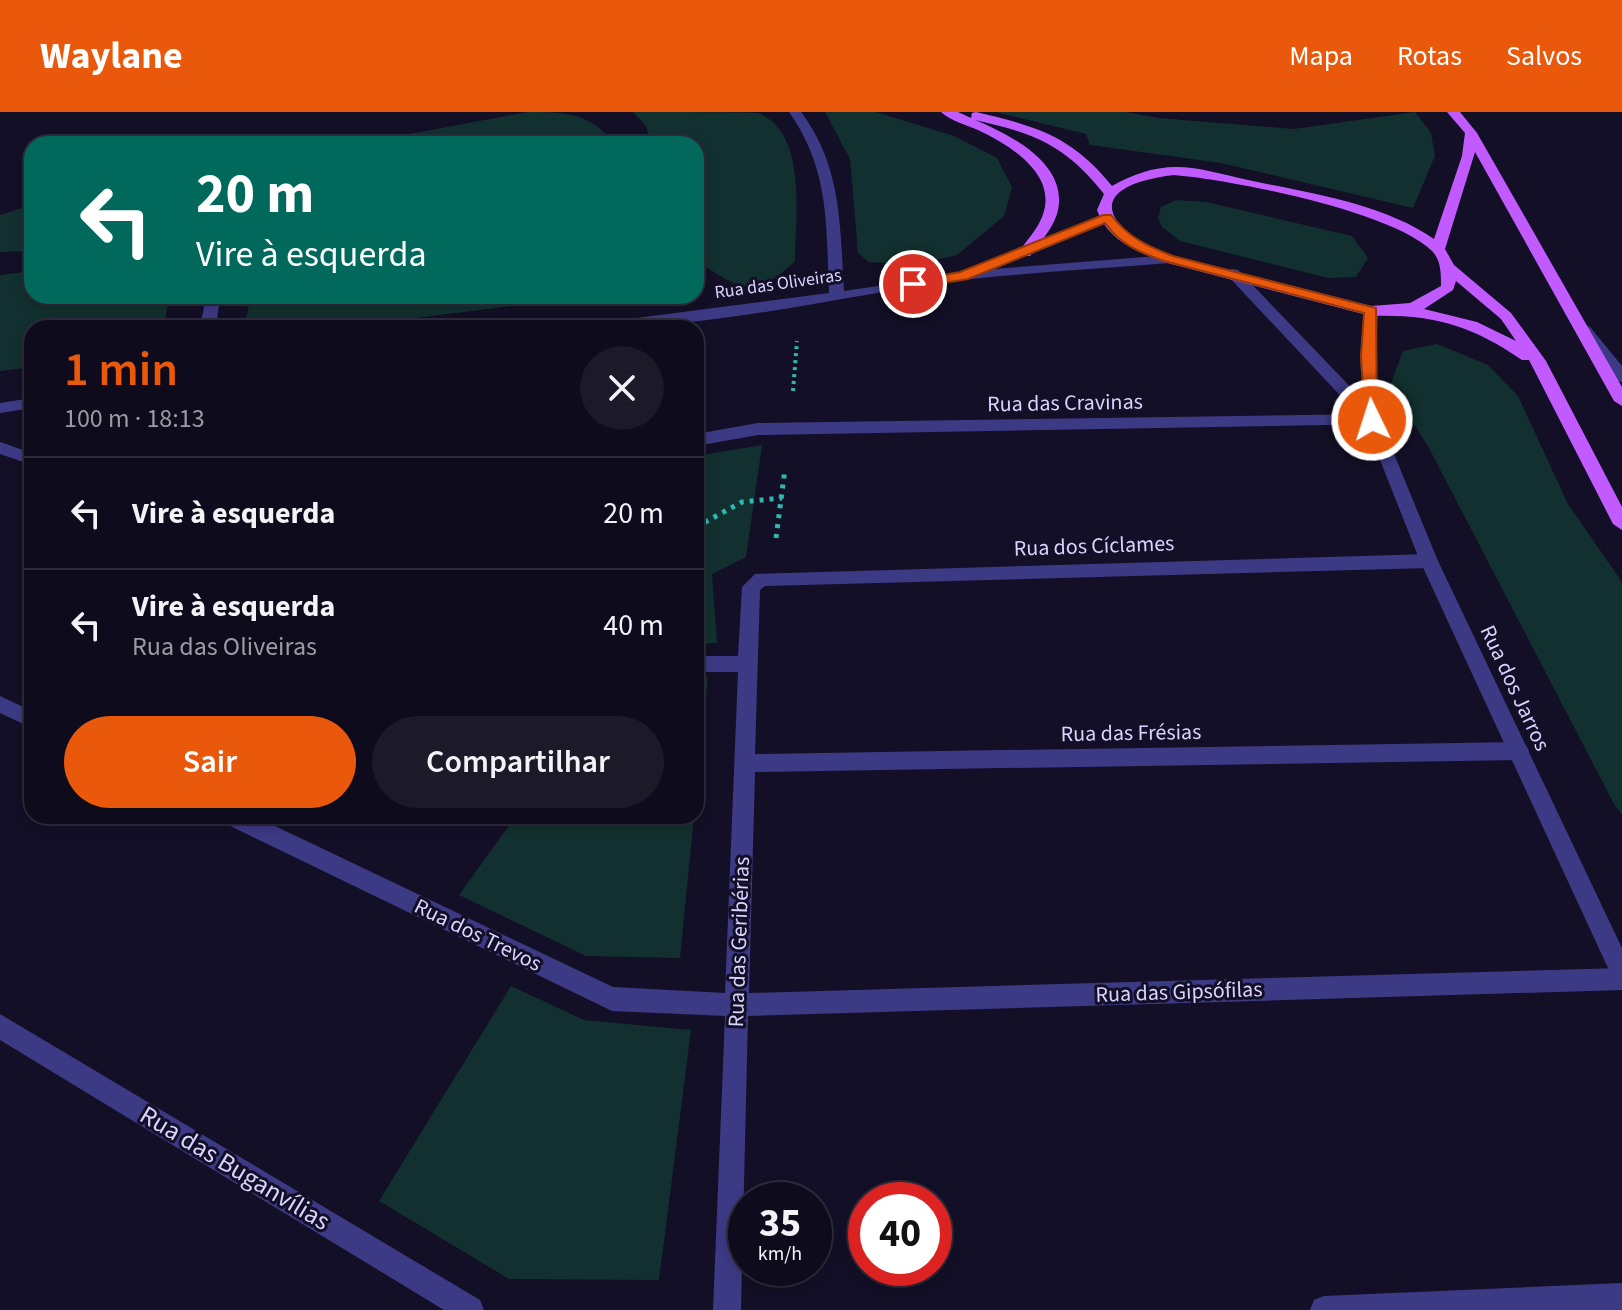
<!DOCTYPE html>
<html lang="pt">
<head>
<meta charset="utf-8">
<style>
  :root { --surface:#0e0b1c; --page:#1c1929; --text:#f1f3f6; --muted:#9b9ba3; --line:#2e2b3b; --accent:#ea580c }
  body { margin:0; font-family:"Source Sans 3",sans-serif; background:var(--page); color:var(--text); height:100vh; display:flex; flex-direction:column; font-size:30px; white-space:nowrap }
  * { box-sizing:border-box; margin:0 }
  p { font-size:26px; color:var(--muted) }
  .icon { flex:none; width:44px; height:44px; fill:none; stroke:currentColor; stroke-width:2; stroke-linecap:round; stroke-linejoin:round }
  .map { position:relative; flex:1; overflow:hidden }
  .details { position:absolute; left:24px; top:208px; width:680px; height:504px; display:flex; flex-direction:column; background:var(--surface); border-radius:24px; box-shadow:0 4px 12px #0003,0 0 0 2px var(--line) }
  .details>* { flex:none }
  .guide { position:absolute; left:24px; top:24px; width:680px; height:168px; border-radius:24px; box-shadow:0 4px 12px #0003,0 0 0 2px var(--line); background:#00695c; color:#fff; overflow:hidden }
  .speed { position:absolute; left:728px; top:1070px; display:flex; gap:16px; font-size:40px; font-weight:700; text-align:center }
  .speed>* { display:grid; place-content:center; width:104px; height:104px; border-radius:50%; background:var(--surface); box-shadow:0 4px 12px #0003,0 0 0 2px var(--line); line-height:1 }
  .speed small { font-size:20px; font-weight:400 }
  .speed .limit { border:12px solid #d22; background:#fff; color:#111 }
  .pin { position:absolute; display:grid; place-items:center; width:68px; height:68px; color:#fff; margin:-34px; border:4px solid #fff; border-radius:50%; box-shadow:0 2px 8px #0007 }
  .me { position:absolute; width:88px; margin:-44px; rotate:356deg; stroke-linejoin:round; filter:drop-shadow(0 0 6px #0008) }
  .turn { display:flex; align-items:center; gap:28px; height:168px; padding:0 40px; font-size:36px }
  .turn .icon { width:104px; height:104px; stroke-width:2.5 }
  .turn b { display:block; font-size:56px; line-height:68px }
  .round { display:grid; place-items:center; flex:none; width:84px; height:84px; border-radius:42px; background:var(--page) }
  .head { display:flex; align-items:center; justify-content:space-between; height:136px; padding:0 40px }
  h1 { font-size:48px; font-weight:600; line-height:60px; color:var(--accent) }
  .cta { display:flex; gap:16px; margin-top:auto; padding:16px 40px }
  .cta a { flex:1; height:92px; border-radius:48px; background:var(--accent); color:#fff; font-size:32px; font-weight:600; line-height:92px; text-align:center }
  .cta a+a { background:var(--page); color:var(--text) }
  ul { padding:0; list-style:none }
  li { display:flex; align-items:center; gap:24px; height:112px; padding:0 40px; border-top:2px solid var(--line) }
  li div { flex:1 }
  li b { display:block; font-size:30px }
  li em { font-style:normal }
  header { display:flex; align-items:center; gap:48px; box-sizing:border-box; height:112px; padding:0 40px; background:var(--accent); color:#fff }
  header strong { font-size:38px }
  nav { display:flex; gap:44px; margin-inline-start:auto; font-size:28px }
  .map>svg:first-child { display:block }
  .green { fill:#12302f }
  .lines { fill:none; stroke-linecap:round; stroke-linejoin:round }
  .path-far1 { stroke:#2fb8b0; stroke-width:4; stroke-dasharray:3 4; stroke-linecap:butt }
  .path { stroke:#2fb8b0; stroke-width:5; stroke-dasharray:4 6; stroke-linecap:butt }
  .service { fill:#3d3a85; fill-rule:evenodd }
  .minor { fill:#3d3a85; fill-rule:evenodd }
  .tertiary { fill:#3d3a85; fill-rule:evenodd }
  .primary { fill:#c25bff; fill-rule:evenodd }
  .route { fill:#ea580c; stroke:#983908; stroke-width:2 }
  .labels { text-anchor:middle; dominant-baseline:central; stroke-width:6; stroke-linejoin:round; paint-order:stroke }
  .far-street-label { font-size:18px; fill:#d9d4ff; stroke:#130f26 }
  .street-label { font-size:22px; fill:#d9d4ff; stroke:#130f26 }
  .near-street-label { font-size:26px; fill:#d9d4ff; stroke:#130f26 }
</style>
</head>
<body>
<header>
<strong>Waylane</strong>
<nav><a>Mapa</a><a>Rotas</a><a>Salvos</a></nav>
</header>
<div class="map">
<svg width="1622" height="1198" viewBox="0 0 1622 1198">
  <rect width="100%" height="100%" fill="#130f26"/>
  <path class="green" d="M 528,0 C 561,0 584,0 607,23 L 607,32 L 355,32 Z
    M 633,0 C 656,0 742,0 758,1 C 808,20 795,106 795,149 C 754,189 737,176 696,148 L 696,32 L 651,32 L 646,14 Z
    M 825,0 L 876,0 L 954,24 L 997,46 L 1012,75 L 1004,104 L 957,143 L 915,153 L 869,150 L 858,141 L 850,47 Z
    M 996,0 L 1125,0 L 1159,6 L 1294,17 L 1415,0 L 1431,21 L 1435,44 L 1413,96 L 1221,51 L 1090,33 L 1086,22 Z
    M 1176,88 L 1206,90 L 1352,124 L 1368,146 L 1356,165 L 1328,166 L 1180,129 L 1162,115 L 1158,106 L 1161,95 Z
    M 32,93 L 32,139 L 0,140 L 0,103 Z
    M 32,159 L 32,184 L 170,184 L 163,216 L 32,216 L 32,255 L 0,259 L 0,163 Z
    M 251,184 L 591,184 L 335,216 L 244,216 Z
    M 1437,232 L 1488,253 L 1518,284 L 1568,392 L 1622,470 L 1622,703 L 1614,692 L 1429,336 L 1390,274 L 1403,239 Z
    M 762,333 L 746,445 L 712,462 L 717,531 L 696,532 L 696,344 Z
    M 708,565 L 696,688 L 696,566 Z
    M 516,704 L 694,704 L 680,846 L 586,844 L 459,783 Z
    M 511,874 L 584,908 L 691,918 L 659,1168 L 509,1167 L 379,1089 Z"/>
  <g class="lines">
    <path class="path-far1" d="M 793,279 L 797,229"/>
    <path class="path" d="M 696,415 L 742,390 L 782,386
      M 776,426 L 785,357"/>
    <path class="service" d="M 1585,213 L 1590,215 L 1622,254 L 1622,270 L 1616,269 L 1577,218 Z"/>
    <path class="minor" d="M 789,0 L 801,0 C 842,54 840,115 844,179 L 987,158 L 982,154 L 984,151 L 1107,102 L 1114,106 L 1112,109 L 994,157 L 1169,143 L 1176,147 L 1169,151 C 1101,157 1031,160 963,168 C 839,184 716,216 590,216 L 598,211 L 829,181 C 826,113 830,58 789,0 Z
      M 206,184 L 220,184 L 216,216 L 200,216 Z
      M 32,286 L 32,296 L 0,301 L 0,291 Z
      M 1372,302 L 1378,304 L 1378,312 L 758,323 L 696,334 L 696,322 L 758,311 Z
      M 0,330 L 32,341 L 32,353 L 0,342 Z
      M 1429,442 L 1438,449 L 1429,456 L 765,474 L 760,478 L 755,642 L 1519,630 L 1526,633 L 1529,639 L 1526,645 L 1519,648 L 755,660 L 749,881 L 1622,856 L 1622,878 L 748,904 L 741,1198 L 713,1198 L 725,904 L 612,899 L 224,711 L 221,704 L 254,704 L 613,875 L 725,881 L 738,560 L 696,560 L 696,544 L 738,544 L 742,475 L 755,462 Z
      M 0,584 L 32,599 L 32,616 L 0,601 Z
      M 0,902 L 480,1188 L 484,1198 L 444,1198 L 0,928 Z
      M 1622,1171 L 1622,1198 L 1310,1198 L 1314,1188 L 1324,1184 Z"/>
    <path class="tertiary" d="M 1233,157 L 1238,158 L 1363,288 L 1360,245 L 1364,199 L 1371,194 L 1378,199 L 1376,245 L 1380,308 L 1438,449 L 1622,836 L 1622,872 L 1614,869 L 1420,449 L 1365,310 L 1228,164 L 1228,158 Z"/>
    <path class="primary" d="M 941,0 L 958,0 L 971,6 L 972,1 L 976,0 C 1036,14 1072,24 1112,74 C 1131,63 1153,55 1176,55 C 1200,55 1224,63 1248,68 C 1309,81 1382,91 1434,127 L 1462,44 L 1465,21 L 1447,0 L 1460,0 L 1477,21 L 1622,275 L 1622,294 L 1614,289 L 1475,40 L 1445,137 L 1454,153 L 1511,201 L 1546,249 L 1622,395 L 1622,418 L 1613,412 L 1529,248 L 1522,248 C 1471,213 1432,202 1371,204 L 1164,150 C 1135,139 1108,128 1097,98 L 1104,82 C 1065,33 1034,21 975,8 C 1011,23 1071,53 1057,102 C 1052,118 1039,131 1030,144 L 1020,144 L 1018,141 C 1026,129 1037,118 1042,105 C 1059,63 1011,34 980,19 C 967,13 951,9 941,0 ZM 1174,63 C 1233,68 1391,99 1432,139 C 1441,148 1441,161 1441,174 L 1410,191 L 1371,194 L 1174,144 C 1102,118 1081,74 1174,63 ZM 1456,169 L 1501,207 L 1516,229 L 1477,210 L 1424,197 L 1453,178 Z"/>
  </g>
  <path class="route" d="M 1103,103 L 1111,103 C 1129,126 1147,134 1173,144 L 1376,196 L 1377,312 L 1367,312 L 1365,308 L 1361,245 L 1364,201 L 1164,149 C 1139,140 1121,133 1105,111 L 968,167 L 913,176 L 906,172 L 913,168 L 960,160 Z"/>
  <g class="labels">
    <g class="far-street-label">
      <text transform="translate(778 172) rotate(-8)">Rua das Oliveiras</text>
    </g>
    <g class="street-label">
      <text transform="translate(1065 291) rotate(-1)">Rua das Cravinas</text>
      <text transform="translate(1094 434) rotate(-2)">Rua dos Cíclames</text>
      <text transform="translate(1515 576) rotate(65)">Rua dos Jarros</text>
      <text transform="translate(1131 621) rotate(-1)">Rua das Frésias</text>
      <text transform="translate(478 823) rotate(26)">Rua dos Trevos</text>
      <text transform="translate(739 830) rotate(-88)">Rua das Geribérias</text>
      <text transform="translate(1179 880) rotate(-2)">Rua das Gipsófilas</text>
    </g>
    <g class="near-street-label">
      <text transform="translate(235 1056) rotate(31)">Rua das Buganvílias</text>
    </g>
  </g>
</svg>
<div class="speed"><div>35<small>km/h</small></div><div class="limit">40</div></div>
<div class="pin" style="left:913px;top:172px;background:#d93025"><svg class="icon" aria-label="arrive" viewBox="0 0 24 24"><path d="M6 21V4h12l-3 4 3 4H6"/></svg></div>
<svg class="me" style="left:1372px;top:308px" viewBox="-20 -20 40 40"><circle r="17" fill="#ea580c" stroke="#fff" stroke-width="3"/><path d="M0-11L8 9 0 5-8 9z" fill="#fff"/></svg>
<div class="guide">
<div class="turn"><svg class="icon" aria-label="left" viewBox="0 0 24 24"><path d="M17 20v-9H6M10 6l-5 5 5 5"/></svg><div><b>20 m</b>Vire à esquerda</div></div>
</div>
<section class="details">
<div class="head"><div><h1>1 min</h1><p>100 m · 18:13</p></div><a class="round"><svg class="icon" aria-label="close" viewBox="0 0 24 24"><path d="M6 6l12 12M18 6L6 18"/></svg></a></div>
<ul>
<li><svg class="icon" aria-label="left" viewBox="0 0 24 24"><path d="M17 20v-9H6M10 6l-5 5 5 5"/></svg><div><b>Vire à esquerda</b></div><em>20 m</em></li>
<li><svg class="icon" aria-label="left" viewBox="0 0 24 24"><path d="M17 20v-9H6M10 6l-5 5 5 5"/></svg><div><b>Vire à esquerda</b><p>Rua das Oliveiras</p></div><em>40 m</em></li>
</ul>
<div class="cta"><a>Sair</a><a>Compartilhar</a></div>
</section>
</div>
</body>
</html>
